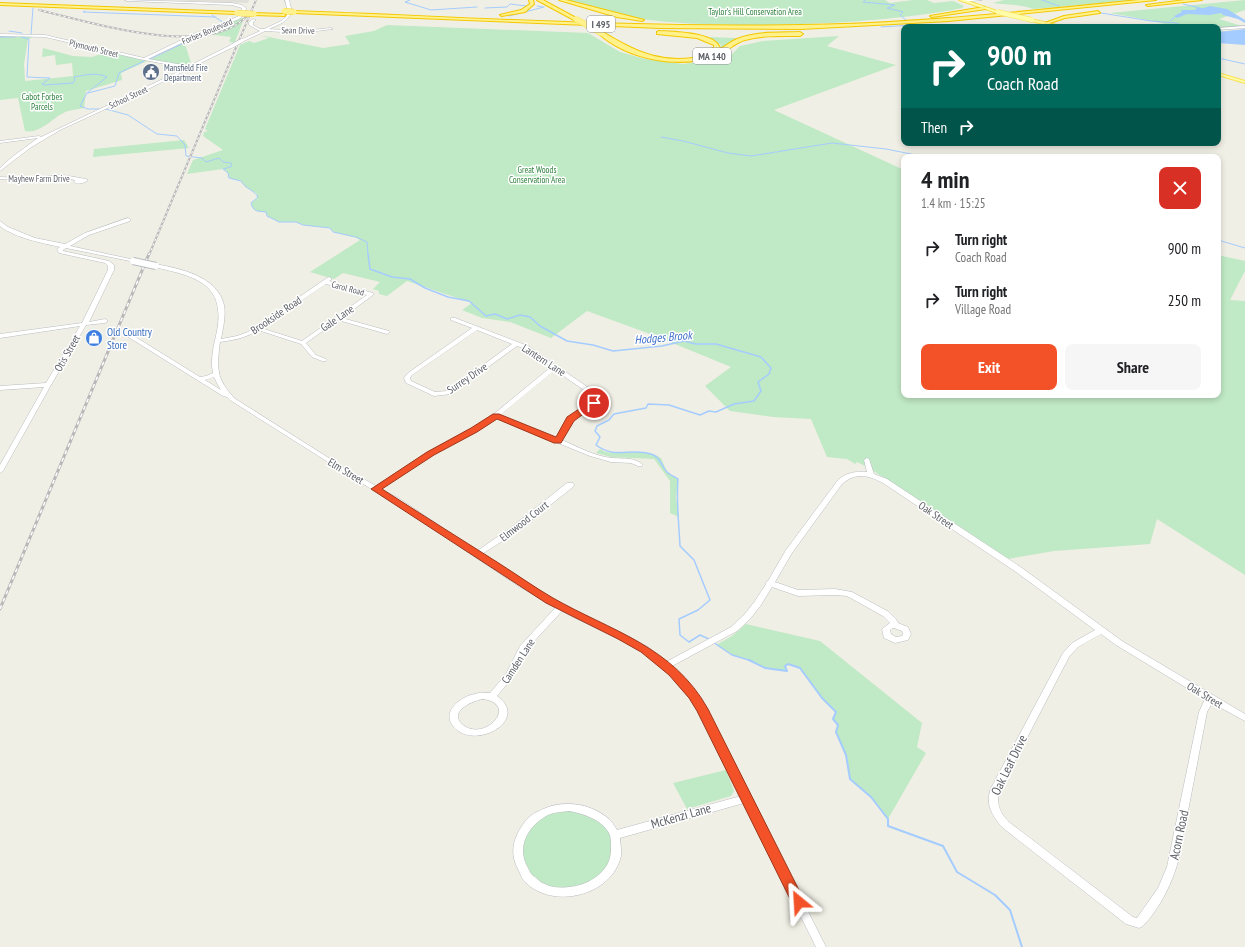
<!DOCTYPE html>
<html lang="en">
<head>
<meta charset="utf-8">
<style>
  :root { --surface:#fff; --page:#f6f6f6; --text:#202124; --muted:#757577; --accent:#f35228 }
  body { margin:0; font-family:"PT Sans Narrow",sans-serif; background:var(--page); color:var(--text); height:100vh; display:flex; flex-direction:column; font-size:15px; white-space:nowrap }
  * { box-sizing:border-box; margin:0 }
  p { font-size:13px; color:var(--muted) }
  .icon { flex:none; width:22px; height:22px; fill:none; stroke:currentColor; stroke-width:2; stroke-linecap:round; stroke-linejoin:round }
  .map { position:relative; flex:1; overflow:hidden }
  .details { position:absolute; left:901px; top:154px; width:320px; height:244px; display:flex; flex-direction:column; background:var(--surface); border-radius:8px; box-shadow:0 2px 6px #0003 }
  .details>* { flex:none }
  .top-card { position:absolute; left:901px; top:24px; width:320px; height:122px; border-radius:8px; box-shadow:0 2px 6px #0003; background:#00695c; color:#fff; overflow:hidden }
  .pin { position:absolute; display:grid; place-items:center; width:34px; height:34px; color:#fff; margin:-17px; border:2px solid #fff; border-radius:50%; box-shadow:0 1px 4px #0007 }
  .me { position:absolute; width:44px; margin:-22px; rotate:333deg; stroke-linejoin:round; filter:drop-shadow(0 0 3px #0008) }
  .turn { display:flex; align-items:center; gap:14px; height:84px; padding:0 20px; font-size:18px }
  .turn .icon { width:52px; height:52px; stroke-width:2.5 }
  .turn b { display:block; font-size:28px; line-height:34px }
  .then { display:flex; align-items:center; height:38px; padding:0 20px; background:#0003; gap:8px; font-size:15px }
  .round { display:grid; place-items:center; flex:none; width:42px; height:42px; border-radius:8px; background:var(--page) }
  .overview { display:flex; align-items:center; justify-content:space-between; height:68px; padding:0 20px }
  h1 { font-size:24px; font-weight:600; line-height:30px }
  .button { display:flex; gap:8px; margin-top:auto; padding:8px 20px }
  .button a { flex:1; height:46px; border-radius:8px; background:var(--accent); color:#fff; font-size:16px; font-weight:600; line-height:46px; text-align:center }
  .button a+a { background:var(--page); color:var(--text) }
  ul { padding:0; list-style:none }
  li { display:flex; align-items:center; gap:12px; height:52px; padding:0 20px }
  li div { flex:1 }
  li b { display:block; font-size:15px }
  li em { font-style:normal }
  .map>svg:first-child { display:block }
  .industrial { fill:#e0e0d9 }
  .green { fill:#c0e9c5 }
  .water { fill:#a5ccff }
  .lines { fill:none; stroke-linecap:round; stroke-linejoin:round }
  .stream-far2 { stroke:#a5ccff; stroke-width:1 }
  .stream-far1 { stroke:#a5ccff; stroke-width:1.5 }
  .stream { stroke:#a5ccff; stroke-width:2 }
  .minor-casing { stroke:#b9bcc1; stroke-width:1 }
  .major-casing { stroke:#f9e054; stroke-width:2 }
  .highway-casing { stroke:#f4c800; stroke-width:2 }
  .minor { fill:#fff; fill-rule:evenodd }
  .major { fill:#fffcaa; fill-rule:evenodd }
  .highway { fill:#fff18c; fill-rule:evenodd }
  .rail-far1-casing { stroke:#b8b8b9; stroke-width:2 }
  .rail-casing { stroke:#b8b8b9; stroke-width:3 }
  .rail-far1 { stroke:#fff; stroke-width:1; stroke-dasharray:2.5; stroke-linecap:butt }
  .rail { stroke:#fff; stroke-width:1.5; stroke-dasharray:4; stroke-linecap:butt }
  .minor-bridge-far1-casing { stroke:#b9bcc1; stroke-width:4.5; stroke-linecap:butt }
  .minor-bridge-casing { stroke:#b9bcc1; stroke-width:8; stroke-linecap:butt }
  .major-bridge-casing { stroke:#f9e054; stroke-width:5.5; stroke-linecap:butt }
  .highway-bridge-casing { stroke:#f4c800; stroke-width:6; stroke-linecap:butt }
  .minor-bridge-far1 { stroke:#fff; stroke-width:3.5 }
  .minor-bridge { stroke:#fff; stroke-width:6 }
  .major-bridge { stroke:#fffcaa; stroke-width:4.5 }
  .highway-bridge { stroke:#fff18c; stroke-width:5.5 }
  .route { fill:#f35228; stroke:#9e351a }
  .labels { text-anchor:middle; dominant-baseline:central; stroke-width:3; stroke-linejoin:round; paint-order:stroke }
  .far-park-label { font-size:9px; fill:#2f823e; stroke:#fff }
  .far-street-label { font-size:9px; fill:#5c5f66; stroke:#fff }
  .far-service-label { font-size:9px; fill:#4e5e75; stroke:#fff; text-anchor:start }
  .shield { fill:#fff; stroke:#8d8f94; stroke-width:1 }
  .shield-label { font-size:10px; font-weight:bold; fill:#5c5f66 }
  .street-label { font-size:11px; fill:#5c5f66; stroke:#fff }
  .shop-label { font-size:11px; fill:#366cbe; stroke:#fff; text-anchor:start }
  .water-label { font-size:12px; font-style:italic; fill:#4072ca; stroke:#fff }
  .near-street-label { font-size:13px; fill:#5c5f66; stroke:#fff }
</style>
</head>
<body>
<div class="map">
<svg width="1245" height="947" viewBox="0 0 1245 947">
  <rect width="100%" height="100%" fill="#f0efe5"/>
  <path class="industrial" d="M 160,0 L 249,0 L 248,3 Z"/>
  <path class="green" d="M 566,0 L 885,0 L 890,3 L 913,0 L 927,0 L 934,3 L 953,1 L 964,6 L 962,8 L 953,10 C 883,22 812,25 742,25 C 707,24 671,24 636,18 C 613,15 589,6 566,0 Z
    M 1004,0 L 1136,0 L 1034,9 C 1020,4 1007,5 993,3 Z
    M 1245,0 L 1245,10 L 1219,19 L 1242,26 L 1218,29 L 1218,27 L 1177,27 L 1148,20 L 1110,13 Z
    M 241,18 L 244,18 L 235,42 L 229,42 L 231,37 L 207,34 L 185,44 L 191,63 C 181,68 162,62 151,59 L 202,34 Z
    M 387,25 L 588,33 L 620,52 L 645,59 L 683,64 L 728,58 L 740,46 L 763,41 L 839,36 L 827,46 L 896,65 L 774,110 L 904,170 L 904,395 L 1218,395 L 1218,255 L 1245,261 L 1245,271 L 1230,300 L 1245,301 L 1245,575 L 1157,519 L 1150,544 L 1054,551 L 1007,559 L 869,468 L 857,462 L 855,464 L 847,459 L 827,457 L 811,419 L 773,417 L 730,411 L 705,386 L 731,367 L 653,335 L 587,311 L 551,338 L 510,322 L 482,318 L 462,310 L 472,303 L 407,281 L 387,296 L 379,294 L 379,291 L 373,289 L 380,282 L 343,273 L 334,279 L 310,272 L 360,240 C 351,234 335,236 330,228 L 303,225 L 296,222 L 279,222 L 267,216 L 266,212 C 258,212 253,212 251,203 L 258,198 L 256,193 L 245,187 L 241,181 L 229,178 L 228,173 L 223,169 L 187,174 L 193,160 L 223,150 L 203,136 L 204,132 L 208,131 L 205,129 L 240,45 L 249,41 L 254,43 L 269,38 L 262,36 L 264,36 L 323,48 L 350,44 L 345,36 L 374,31 Z
    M 0,36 L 33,37 L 28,39 L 24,64 L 25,81 L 73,76 L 72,63 L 56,65 L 55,55 L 42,57 L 43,48 L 73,56 L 92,57 L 107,52 L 147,61 L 121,73 L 122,80 L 86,91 L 84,108 C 79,109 73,110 68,111 C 53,116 42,134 25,131 L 18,98 L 0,100 Z
    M 709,37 L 735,38 L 739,38 L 730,42 L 720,50 L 721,45 Z
    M 184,140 L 189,148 L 93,157 L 94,149 Z
    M 600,449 C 615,460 641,444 661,458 L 667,472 L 677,478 L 678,480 L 676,497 L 679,517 L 670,513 L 670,481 L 654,459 L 611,457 L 596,453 Z
    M 746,624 L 820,641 L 922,723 L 917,747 L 926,753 L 888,819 L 871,797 L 850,779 L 846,755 L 842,748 L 839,738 L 836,732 L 838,725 L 833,719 L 836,712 L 822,698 L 800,668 L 788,664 L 785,666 L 787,671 L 785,671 L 765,668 L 750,660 L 732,655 L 716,645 L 732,636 Z
    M 726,770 L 734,791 L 731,796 L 687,809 L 673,783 Z
    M 570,810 L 583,812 L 605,825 L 612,835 L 614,847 L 606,871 L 584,886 L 556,889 L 543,885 L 532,878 L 525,868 L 521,845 L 525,834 L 543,816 L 556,812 Z"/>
  <path class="water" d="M 1210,6 L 1227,9 L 1245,20 L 1245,23 L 1238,19 L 1223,15 L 1221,13 L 1209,15 L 1187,14 L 1177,18 L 1174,16 L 1182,12 L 1181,10 L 1195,10 L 1197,8 L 1204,8 Z
    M 1245,29 L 1245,45 L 1218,43 L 1218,32 Z"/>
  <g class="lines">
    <path class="stream-far2" d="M 410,0 L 405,2 L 431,10 L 477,7
      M 865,0 L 863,2 L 895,5 L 887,8 L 903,12 L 900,15 L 914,27
      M 1042,0 L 1059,6
      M 1183,4 L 1200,8
      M 537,6 L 543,7
      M 485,8 L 507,7 L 510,4 L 526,6
      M 85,11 L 83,12 L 215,17
      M 1101,13 L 1151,21 L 1176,23 L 1186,27
      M 212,15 L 224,23
      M 509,16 L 544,7
      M 1170,21 L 1176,16
      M 881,27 L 912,25
      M 9,31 L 22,33
      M 206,33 L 226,25
      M 31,34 L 33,8
      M 0,37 L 15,37
      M 21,37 L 29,39 L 27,77 L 50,78 L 42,84 L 44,85 L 73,83 L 75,80 L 74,77 C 85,75 97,72 107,77 L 87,93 L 80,106 L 88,109 L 106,109 L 128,115 L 157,134 L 177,136 L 185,145 L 186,156 L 202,158 L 206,162 L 219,158 L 223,162 L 231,163 L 232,166 L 224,169
      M 1218,58 L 1245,64
      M 150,59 L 203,34
      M 88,93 L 115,86 L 119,73 L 144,61
      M 661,137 L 683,141 L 728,153 L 751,156 L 832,143 L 886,149 L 926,157
      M 223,169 L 228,173 L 229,178 L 241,181 C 246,189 254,190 258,197 L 251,203 C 253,212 258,211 266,212 L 267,216 L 279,222 L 296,222 L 303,225 L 330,228 L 333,232 L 356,237 L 367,242 L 368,255
      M 1218,240 L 1245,248"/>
    <path class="stream-far1" d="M 368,254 L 370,269 L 392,277 L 410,279 L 425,288 L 448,297 L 469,301 L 486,316 L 495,314 L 507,319 L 520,315 L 530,317 L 540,326 L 567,341 L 593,345 L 613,351 L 662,346 L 684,341 L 696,344 L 716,344 L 761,357 L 771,368 L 769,374 L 758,382 L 761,391 L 754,401 L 734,404 L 716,412 L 709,411 L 700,415 L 669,405 L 648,404 L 646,408 L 614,414 L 609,420 L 597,426 L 595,431 L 600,437 L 596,445 C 616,460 630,447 651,454 C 661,457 661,466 667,472 C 670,475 675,477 678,479 C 676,501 679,524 680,546 L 694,560 L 710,600 L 698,610 L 679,619 L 680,635 L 689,642 L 700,635 L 711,640
      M 713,642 L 732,655 L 752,661"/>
    <path class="stream" d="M 749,660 L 765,668 L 787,671 L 785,666 L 788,664 L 800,668 L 822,698 L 836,712 L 833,719 L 838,725 L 836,732 L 846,755 L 850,779 L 871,797 L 888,819 L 888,826 L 943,846 L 957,872 L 995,895 L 1010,910 L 1022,947"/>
    <g class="minor-casing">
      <path id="minor" d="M 125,0 L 232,3 L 242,5 L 246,8 L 244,15 L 239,19 L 198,35 L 148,59 L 189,66 L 231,45 L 233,45 L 233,47 L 138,94 L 60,130 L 30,148 L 0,171 L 0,168 L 12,157 L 38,138 L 0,143 L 0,141 L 39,136 L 41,137 L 186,68 L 139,59 L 45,37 L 0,36 L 0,34 L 45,35 L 144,58 L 196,33 L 237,17 L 240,15 L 242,8 L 232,5 L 127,1 Z
        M 285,0 L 289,0 L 292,12 C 286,23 280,24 269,29 L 300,31 L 331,28 L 333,29 L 300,33 L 265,31 L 242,42 L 240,42 L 240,40 L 260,31 L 249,25 L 249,22 L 253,19 L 256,20 L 253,22 L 253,25 L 260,29 L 264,29 L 281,21 L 286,17 L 288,12 Z
        M 964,0 L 982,0 L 963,2 Z
        M 1245,26 L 1245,28 L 1218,30 L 1218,28 Z
        M 63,175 L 86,179 L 88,180 C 85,183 78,185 74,182 L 75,180 L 63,177 L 22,180 L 0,179 L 0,177 L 22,178 Z
        M 128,218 L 130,219 L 130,221 L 89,235 L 70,246 L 135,260 L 135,262 L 66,248 L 63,250 L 63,251 L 109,261 L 114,265 L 114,270 L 89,322 L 105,319 L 108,321 L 105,323 L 86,325 L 51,385 L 3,471 L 0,473 L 0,465 L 44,387 L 0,390 L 0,386 L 46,383 L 80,326 L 0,338 L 0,334 L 82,323 L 108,270 L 108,266 L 105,263 L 59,253 L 57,249 L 60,247 C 42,243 15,238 0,226 L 0,221 L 8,227 L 35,238 L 65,244 L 85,233 Z
        M 156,264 C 181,269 217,276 224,305 C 226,316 223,328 221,339 L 237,336 L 248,332 L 327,278 L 329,277 L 332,279 L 329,281 L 373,293 L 373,295 L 342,318 L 389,331 L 390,332 L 387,334 L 338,320 L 306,343 L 316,355 L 326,359 L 327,360 L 326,361 L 322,361 L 312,357 L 301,344 L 258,330 C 246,338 234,340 220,342 C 218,357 216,373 224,385 C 227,390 231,394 234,398 L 343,467 L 376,486 L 428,452 L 484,422 L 551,367 L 524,348 L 517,346 L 451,394 L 434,396 L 406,383 L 404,378 L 408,373 L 472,328 L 451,320 L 451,318 L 455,318 L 528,346 L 596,393 L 599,398 L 596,404 L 574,420 L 562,440 C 578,447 596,457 613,458 C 624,459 635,457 643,465 L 642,466 L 638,466 L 631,463 L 611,462 L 590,456 L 496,418 L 488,424 L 432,454 L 381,489 L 400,499 L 477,551 L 509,529 L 567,483 L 573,483 L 574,485 L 573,487 L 515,533 L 482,554 L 526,583 L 575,611 L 624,634 L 648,647 L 666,662 L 731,627 L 744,615 L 755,601 L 766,584 L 765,583 L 768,581 L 786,550 L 838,480 C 846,473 855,471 867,472 L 864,460 L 867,458 L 869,459 L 874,474 L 887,479 L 1022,568 L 1122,641 L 1245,714 L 1245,721 L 1212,703 L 1207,712 L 1179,858 C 1173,882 1160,908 1143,926 L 1139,928 L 1126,924 L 1003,828 C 992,816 985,804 991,788 L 1063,653 L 1072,643 L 1095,630 L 1016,572 L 883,483 C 868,475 856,472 842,484 L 792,553 L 775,582 L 798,590 L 835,589 L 852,592 L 889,612 L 896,619 L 898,623 L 908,627 L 911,634 L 908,640 L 895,643 L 884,638 L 882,629 L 890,623 L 883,616 L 847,596 L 835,595 L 798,596 L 772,587 L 761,605 L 750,619 L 737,631 L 672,666 L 696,693 L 705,707 L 826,947 L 816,947 L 744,803 L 620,838 C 620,843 622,851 621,856 C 612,896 553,910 525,882 C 522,879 520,873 518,869 C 508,851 515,834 527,819 C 533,813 541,810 548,807 C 569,800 594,805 610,820 C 613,823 615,827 617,830 L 741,796 L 698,711 C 684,688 665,666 642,651 C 617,635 588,626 562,611 L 526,650 L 512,678 L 497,696 C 531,720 474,752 453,726 C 441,711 462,696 475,694 C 480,692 485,693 490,693 L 506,674 L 520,646 L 556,607 L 520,587 L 394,503 L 339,469 L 230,400 L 227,397 L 223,396 L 125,335 L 125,333 L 129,333 L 200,377 L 206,376 L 213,373 C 210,359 214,345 217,331 C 226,282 193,276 154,267 L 154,265 ZM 326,284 L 367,295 L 302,341 L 261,328 ZM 477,330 L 512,344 L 447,391 L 435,392 L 411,381 L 410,378 L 412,375 ZM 555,370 L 591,395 L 593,398 L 591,402 L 569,418 L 556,438 L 500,415 ZM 214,377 L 218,385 L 221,390 L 205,380 ZM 892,628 L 894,628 L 902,631 L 903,634 L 902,636 L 896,637 L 891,634 L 890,630 ZM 1101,634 L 1116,645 L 1205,699 L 1199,712 L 1167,867 L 1158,888 L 1137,918 L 1133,917 L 1009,822 C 999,812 995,802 1001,788 L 1069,657 L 1078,647 ZM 483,699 C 518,704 488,739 466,727 C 445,714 470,701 483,699 ZM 569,811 C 585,814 603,820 610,835 C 611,839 611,844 611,848 C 612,871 590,885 569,887 C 561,888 552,888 545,884 C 541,883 538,880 535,877 C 531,875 530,872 528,868 C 516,848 527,827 546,816 C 553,812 561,812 569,811 Z"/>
    </g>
    <g class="major-casing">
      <path id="major" d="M 959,0 L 965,0 L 1000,12 L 997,13 Z
        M 1031,19 L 1061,26 L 1062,27 L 1055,27 L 1031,21 Z
        M 1218,73 L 1245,81 L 1245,83 L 1218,75 Z"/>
    </g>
    <g class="highway-casing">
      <path id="highway" d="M 529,0 L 533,0 L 534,4 L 525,12 L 502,16 L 500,15 L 521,10 L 530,4 Z
        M 537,0 L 543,0 L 578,19 L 574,20 Z
        M 559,0 L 566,0 L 644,20 L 642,21 L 617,17 Z
        M 1139,0 L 1156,0 L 949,21 L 801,29 L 660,28 L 294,13 L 292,12 L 294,11 C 462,17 631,28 800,25 C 914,24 1027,11 1139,0 Z
        M 1185,0 L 1202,0 L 1148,6 L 1146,5 Z
        M 0,3 L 237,12 L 239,13 L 237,14 L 0,5 Z
        M 984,7 L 986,9 L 932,17 L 930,16 Z
        M 1098,11 L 1100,13 L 1065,18 L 1044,25 L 1042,24 L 1064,16 Z
        M 254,13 L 284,14 L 286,15 L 284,16 L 252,15 Z
        M 659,31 C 673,32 715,32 720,48 L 712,53 C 721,50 728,43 737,39 C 756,31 780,33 800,32 L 803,34 L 800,36 C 782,36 763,35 745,40 C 734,43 727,52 716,56 C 678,69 628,60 598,33 L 603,32 C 637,53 666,66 707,55 L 706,53 L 714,47 L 714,45 L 697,38 L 657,34 L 657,32 Z"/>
    </g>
    <use href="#minor" class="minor"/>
    <use href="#major" class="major"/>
    <use href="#highway" class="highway"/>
    <g class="rail-far1-casing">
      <path id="rail-far1" d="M 39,10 C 90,22 204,59 246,17
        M 149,255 L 256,0"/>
    </g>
    <g class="rail-casing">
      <path id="rail" d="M 0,609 L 149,254"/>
    </g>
    <use href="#rail-far1" class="rail-far1"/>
    <use href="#rail" class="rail"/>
    <g class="minor-bridge-far1-casing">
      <path id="minor-bridge-far1" d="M 232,46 L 241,41"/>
    </g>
    <g class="minor-bridge-casing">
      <path id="minor-bridge" d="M 133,261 L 156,266"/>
    </g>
    <g class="major-bridge-casing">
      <path id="major-bridge" d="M 998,12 L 1032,20"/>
    </g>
    <g class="highway-bridge-casing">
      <path id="highway-bridge" d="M 284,11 L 294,12
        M 237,13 L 254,14
        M 576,19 L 601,33"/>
    </g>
    <use href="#minor-bridge-far1" class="minor-bridge-far1"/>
    <use href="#minor-bridge" class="minor-bridge"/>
    <use href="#major-bridge" class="major-bridge"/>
    <use href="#highway-bridge" class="highway-bridge"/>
  </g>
  <path class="route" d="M 591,401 L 597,401 L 598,403 L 574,421 L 561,443 L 554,443 L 497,419 L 477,432 L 434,455 L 382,489 C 421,514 459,538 497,562 C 516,574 534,587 553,598 C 611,631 673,646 708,709 L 803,898 L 805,902 L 803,907 L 799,908 L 794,907 L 697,711 L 689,698 L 669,675 L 641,652 L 618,639 L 546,603 L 371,489 L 427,452 L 471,428 L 493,414 L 499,414 L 556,437 L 567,417 Z"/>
  <defs>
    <g id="civic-disc" transform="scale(0.9)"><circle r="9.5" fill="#5c6f8a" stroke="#fff"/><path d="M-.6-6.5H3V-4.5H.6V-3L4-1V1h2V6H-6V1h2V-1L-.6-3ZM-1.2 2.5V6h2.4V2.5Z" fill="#fff"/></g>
    <g id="shop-disc" transform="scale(0.9)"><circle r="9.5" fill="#3f7fe0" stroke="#fff"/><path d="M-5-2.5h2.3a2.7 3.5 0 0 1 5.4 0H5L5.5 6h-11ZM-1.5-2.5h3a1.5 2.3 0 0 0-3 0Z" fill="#fff"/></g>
  </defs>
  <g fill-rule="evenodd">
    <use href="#civic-disc" x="151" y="72"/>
    <use href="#shop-disc" x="94" y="338"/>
  </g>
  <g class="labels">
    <g class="far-park-label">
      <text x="755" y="11">Taylor's Hill Conservation Area</text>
      <text x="42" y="96">Cabot Forbes<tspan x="42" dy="10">Parcels</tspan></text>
      <text x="537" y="169">Great Woods<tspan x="537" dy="10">Conservation Area</tspan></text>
    </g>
    <g class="far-street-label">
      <text transform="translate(298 30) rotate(1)">Sean Drive</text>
      <text transform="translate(207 31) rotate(-23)">Forbes Boulevard</text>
      <text transform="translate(94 48) rotate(14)">Plymouth Street</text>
      <text transform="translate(128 97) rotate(-25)">School Street</text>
      <text x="39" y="178">Mayhew Farm Drive</text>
      <text transform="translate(348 288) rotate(15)">Carol Road</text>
    </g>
    <g class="far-service-label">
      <text x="164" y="67">Mansfield Fire<tspan x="164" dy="10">Department</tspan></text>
    </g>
    <g class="shield">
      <rect x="587" y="16" width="28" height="16" rx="3"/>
      <rect x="693" y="48" width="38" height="16" rx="3"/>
    </g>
    <g class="shield-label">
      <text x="601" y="24">I 495</text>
      <text x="712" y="56">MA 140</text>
    </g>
    <g class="street-label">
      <text transform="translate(276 315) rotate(-34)">Brookside Road</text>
      <text transform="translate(337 318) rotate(-35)">Gale Lane</text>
      <text transform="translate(67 353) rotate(-60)">Otis Street</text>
      <text transform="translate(544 360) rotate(33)">Lantern Lane</text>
      <text transform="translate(467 378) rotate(-34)">Surrey Drive</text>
      <text transform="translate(346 471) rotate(31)">Elm Street</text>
      <text transform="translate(936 515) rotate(34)">Oak Street</text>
      <text transform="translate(524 521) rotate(-38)">Elmwood Court</text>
      <text transform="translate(518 661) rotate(-57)">Camden Lane</text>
      <text transform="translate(1205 695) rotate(31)">Oak Street</text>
    </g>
    <g class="shop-label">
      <text x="107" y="332">Old Country<tspan x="107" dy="13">Store</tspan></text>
    </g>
    <g class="water-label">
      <text transform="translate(663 337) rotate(-5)">Hodges Brook</text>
    </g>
    <g class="near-street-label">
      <text transform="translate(1009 765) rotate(-64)">Oak Leaf Drive</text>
      <text transform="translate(681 816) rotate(-16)">McKenzi Lane</text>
      <text transform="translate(1179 835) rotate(-78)">Acorn Road</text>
    </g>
  </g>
</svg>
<div class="pin" style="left:594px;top:403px;background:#d93025"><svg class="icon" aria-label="arrive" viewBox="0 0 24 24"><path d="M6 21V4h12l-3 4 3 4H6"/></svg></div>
<svg class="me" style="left:799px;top:902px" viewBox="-20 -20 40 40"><path d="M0-17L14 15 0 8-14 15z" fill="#f35228" stroke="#fff" stroke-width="4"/></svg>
<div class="top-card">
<div class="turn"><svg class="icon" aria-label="right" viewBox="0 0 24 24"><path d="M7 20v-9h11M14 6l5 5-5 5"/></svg><div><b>900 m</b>Coach Road</div></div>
<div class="then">Then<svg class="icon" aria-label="right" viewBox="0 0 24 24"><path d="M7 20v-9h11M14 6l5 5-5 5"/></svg></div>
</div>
<section class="details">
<div class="overview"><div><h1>4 min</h1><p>1.4 km · 15:25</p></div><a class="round" style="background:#d93025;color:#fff"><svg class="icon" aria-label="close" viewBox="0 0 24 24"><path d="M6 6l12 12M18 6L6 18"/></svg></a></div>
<ul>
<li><svg class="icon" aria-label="right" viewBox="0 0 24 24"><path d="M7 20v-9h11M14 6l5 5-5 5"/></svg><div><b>Turn right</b><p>Coach Road</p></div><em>900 m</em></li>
<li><svg class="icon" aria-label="right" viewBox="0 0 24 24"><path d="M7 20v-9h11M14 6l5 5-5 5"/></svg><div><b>Turn right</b><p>Village Road</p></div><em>250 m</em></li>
</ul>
<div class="button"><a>Exit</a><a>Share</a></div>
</section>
</div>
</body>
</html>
